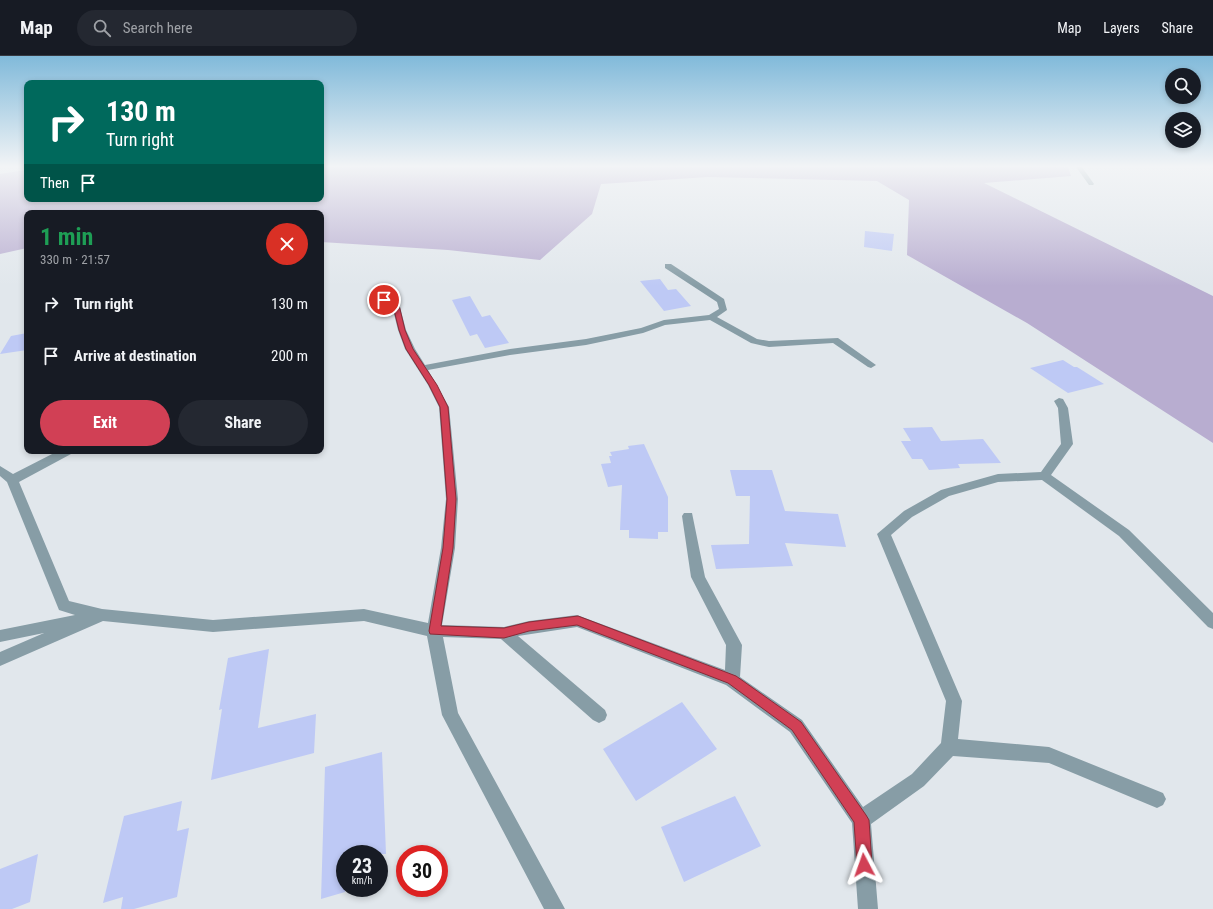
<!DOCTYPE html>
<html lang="en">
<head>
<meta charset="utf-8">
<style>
  :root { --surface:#171b24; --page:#242831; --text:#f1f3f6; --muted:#9ea1a6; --line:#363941; --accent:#d14055 }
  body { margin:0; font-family:"Roboto Condensed",sans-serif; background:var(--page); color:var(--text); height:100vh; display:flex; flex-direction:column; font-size:15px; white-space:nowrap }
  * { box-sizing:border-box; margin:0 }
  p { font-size:13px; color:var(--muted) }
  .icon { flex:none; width:22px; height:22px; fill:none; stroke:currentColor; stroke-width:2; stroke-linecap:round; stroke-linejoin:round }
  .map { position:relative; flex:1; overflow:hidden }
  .sheet { position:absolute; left:24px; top:154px; width:300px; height:244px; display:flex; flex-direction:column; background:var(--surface); border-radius:8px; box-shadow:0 2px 6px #0003 }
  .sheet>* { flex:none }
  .top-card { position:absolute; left:24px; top:24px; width:300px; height:122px; border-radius:8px; box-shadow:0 2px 6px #0003; background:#00695c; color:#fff; overflow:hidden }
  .controls { position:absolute; left:1165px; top:12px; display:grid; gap:8px }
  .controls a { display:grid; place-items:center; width:36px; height:36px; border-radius:50%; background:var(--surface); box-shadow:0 2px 6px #0003; font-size:20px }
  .speed { position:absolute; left:336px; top:789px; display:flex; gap:8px; font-size:20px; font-weight:700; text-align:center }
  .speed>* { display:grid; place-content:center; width:52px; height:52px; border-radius:50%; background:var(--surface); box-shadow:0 2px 6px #0003; line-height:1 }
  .speed small { font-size:10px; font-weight:400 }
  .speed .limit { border:6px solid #d22; background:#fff; color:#111 }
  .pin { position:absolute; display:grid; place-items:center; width:34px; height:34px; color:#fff; margin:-17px; border:2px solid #fff; border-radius:50%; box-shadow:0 1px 4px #0007 }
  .me { position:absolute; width:44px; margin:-22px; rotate:356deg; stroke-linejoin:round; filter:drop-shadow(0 0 3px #0008) }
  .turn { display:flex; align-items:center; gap:14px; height:84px; padding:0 16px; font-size:18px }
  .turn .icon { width:52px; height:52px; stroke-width:2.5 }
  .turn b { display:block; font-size:28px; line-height:34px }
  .then { display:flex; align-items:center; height:38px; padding:0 16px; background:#0003; gap:8px; font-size:15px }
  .round { display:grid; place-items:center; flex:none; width:42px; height:42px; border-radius:21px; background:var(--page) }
  .headline { display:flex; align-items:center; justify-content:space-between; height:68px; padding:0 16px }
  h1 { font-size:24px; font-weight:700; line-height:30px; color:#1e9e55 }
  .cta { display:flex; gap:8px; margin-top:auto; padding:8px 16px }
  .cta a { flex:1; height:46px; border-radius:24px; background:var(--accent); color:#fff; font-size:16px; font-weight:700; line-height:46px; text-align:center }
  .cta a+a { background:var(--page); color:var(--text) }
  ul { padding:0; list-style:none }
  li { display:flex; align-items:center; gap:12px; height:52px; padding:0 16px }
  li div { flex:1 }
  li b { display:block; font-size:15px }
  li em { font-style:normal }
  header { display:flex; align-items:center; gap:24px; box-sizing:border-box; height:56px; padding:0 20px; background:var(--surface); border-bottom:1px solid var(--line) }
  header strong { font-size:19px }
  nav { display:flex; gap:22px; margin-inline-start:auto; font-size:14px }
  .search { width:280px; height:36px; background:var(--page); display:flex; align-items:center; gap:10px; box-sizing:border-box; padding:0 14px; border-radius:22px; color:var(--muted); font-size:15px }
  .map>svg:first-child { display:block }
  .green { fill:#b8add0 }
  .building { fill:#bec9f5 }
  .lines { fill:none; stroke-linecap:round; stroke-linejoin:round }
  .minor { fill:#879da6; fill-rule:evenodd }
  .route { fill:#d14055; stroke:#882a37 }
</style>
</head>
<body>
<header>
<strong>Map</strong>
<div class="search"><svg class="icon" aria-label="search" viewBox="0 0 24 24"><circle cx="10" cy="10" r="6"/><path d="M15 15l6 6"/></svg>Search here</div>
<nav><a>Map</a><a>Layers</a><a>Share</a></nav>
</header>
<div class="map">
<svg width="1213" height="853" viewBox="0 0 1213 853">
  <rect width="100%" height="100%" fill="#e1e7ec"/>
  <path class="green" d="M 321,111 L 1068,111 L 1071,120 L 984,127 L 1213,240 L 1213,387 L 1027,267 L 907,199 L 909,144 L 877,125 L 708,121 L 601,128 L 592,158 L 540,204 L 448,194 L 321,186 L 321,157 L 27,157 L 27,192 L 0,198 L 0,118 L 26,114 L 27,143 L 321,143 Z"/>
  <path class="building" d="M 865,175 L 894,178 L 892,195 L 864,191 Z
    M 660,223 L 668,234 L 676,233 L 691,250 L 664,255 L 640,225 Z
    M 470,240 L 482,261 L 490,259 L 509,287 L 485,292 L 477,278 L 470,280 L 452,244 Z
    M 27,277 L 27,294 L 0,298 L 11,280 Z
    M 1063,304 L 1074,311 L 1077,311 L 1104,328 L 1068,337 L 1030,312 Z
    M 932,371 L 941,385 L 983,383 L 1001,407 L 958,408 L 960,412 L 929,414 L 922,403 L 912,403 L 901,385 L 911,385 L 903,372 Z
    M 644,388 L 668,441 L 668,476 L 658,476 L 658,483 L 629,482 L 629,474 L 620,474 L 622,429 L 608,431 L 601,408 L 611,407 L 609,400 L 612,400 L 610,396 L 629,393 L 628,390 Z
    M 730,414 L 772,414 L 785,455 L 838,458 L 846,491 L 785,487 L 793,510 L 716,513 L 711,489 L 749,488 L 750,440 L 736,440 Z
    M 269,593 L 258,672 L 316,658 L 314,697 L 211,724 L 222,653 L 219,654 L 228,602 Z
    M 682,646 L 717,693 L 636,745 L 603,693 Z
    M 382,696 L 386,798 L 345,798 L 345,836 L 321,843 L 325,711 Z
    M 735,740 L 761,790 L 684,826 L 661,771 Z
    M 182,745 L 177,775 L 189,772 L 177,841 L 134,853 L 121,853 L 123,841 L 103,847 L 124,760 Z
    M 38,798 L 30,846 L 12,853 L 0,853 L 0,813 Z"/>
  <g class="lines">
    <path class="minor" d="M 1076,111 L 1082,111 L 1094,128 L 1093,129 L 1089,129 Z
      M 665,208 L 671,208 L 724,243 L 727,254 L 717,261 L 757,283 L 769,285 L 838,282 L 876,309 L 871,312 L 868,311 L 833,287 L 769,291 L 751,287 L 710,264 L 665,269 L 643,277 L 586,289 L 510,299 L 428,314 L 449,351 L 458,443 L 455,492 L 442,569 L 504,571 L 529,565 L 577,559 L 725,614 L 726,589 L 691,521 L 682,460 L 684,457 L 692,457 L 705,521 L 742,589 L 740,621 L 802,664 L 863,751 L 912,718 L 941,687 L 946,645 L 877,478 L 904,455 L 941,434 L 998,418 L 1041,416 L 1061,388 L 1058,352 L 1054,345 L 1059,342 L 1063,343 L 1068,352 L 1073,388 L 1051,419 L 1129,474 L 1213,557 L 1213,573 L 1208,571 L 1119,480 L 1042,424 L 998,426 L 949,440 L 912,461 L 891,479 L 962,645 L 958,683 L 1049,691 L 1163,737 L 1166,743 L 1163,749 L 1157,752 L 1049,707 L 953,700 L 924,730 L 871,768 L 878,853 L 858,853 L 852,767 L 790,676 L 726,629 L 577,571 L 518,580 L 605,654 L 607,659 L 605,664 L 599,667 L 593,664 L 501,583 L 443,581 L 458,657 L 565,853 L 544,853 L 442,659 L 427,580 L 364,565 L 213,576 L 103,565 L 0,610 L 0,596 L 44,577 L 0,586 L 0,574 L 75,559 L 59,554 L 7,426 L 0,420 L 0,410 L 13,418 L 58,395 L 73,395 L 71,398 L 19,426 L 69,545 L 102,553 L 213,564 L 364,553 L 428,567 L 441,492 L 446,443 L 439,351 L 428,329 L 405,293 L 398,274 L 392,250 L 368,240 L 372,238 L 399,247 L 406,274 L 415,293 L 425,309 L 510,293 L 586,283 L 641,272 L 664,264 L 709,259 L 719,253 L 717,246 L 665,212 Z"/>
  </g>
  <linearGradient id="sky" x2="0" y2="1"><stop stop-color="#81bada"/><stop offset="0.48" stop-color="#f2f4f6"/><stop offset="1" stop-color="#f2f4f6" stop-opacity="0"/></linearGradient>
  <rect width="1213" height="230" fill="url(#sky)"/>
  <path class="route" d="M 384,243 L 399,249 L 405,274 L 413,293 L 437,329 L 448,351 L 456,443 L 453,492 L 441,570 L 504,572 L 529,566 L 578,560 L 736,620 L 801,666 L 866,759 L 869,764 L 872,809 L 870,814 L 864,816 L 859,814 L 857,809 L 854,766 L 792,674 L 728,627 L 577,569 L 529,575 L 504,582 L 430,578 L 429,575 L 443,492 L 447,443 L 440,351 L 429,329 L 406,293 L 399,274 L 393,250 L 382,246 L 381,244 Z"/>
</svg>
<div class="controls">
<a><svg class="icon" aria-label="search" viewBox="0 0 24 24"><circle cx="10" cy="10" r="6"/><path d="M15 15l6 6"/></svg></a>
<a><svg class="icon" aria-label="layers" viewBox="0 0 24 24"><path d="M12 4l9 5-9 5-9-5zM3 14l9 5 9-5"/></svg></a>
</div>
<div class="speed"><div>23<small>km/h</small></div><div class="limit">30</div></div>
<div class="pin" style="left:384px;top:244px;background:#d93025"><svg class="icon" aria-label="arrive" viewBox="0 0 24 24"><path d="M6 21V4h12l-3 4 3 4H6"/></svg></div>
<svg class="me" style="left:864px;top:809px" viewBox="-20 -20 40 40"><path d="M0-17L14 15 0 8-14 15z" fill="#d14055" stroke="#fff" stroke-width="4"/></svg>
<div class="top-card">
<div class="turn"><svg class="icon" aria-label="right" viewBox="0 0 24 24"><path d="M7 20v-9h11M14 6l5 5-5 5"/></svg><div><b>130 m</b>Turn right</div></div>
<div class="then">Then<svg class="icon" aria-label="arrive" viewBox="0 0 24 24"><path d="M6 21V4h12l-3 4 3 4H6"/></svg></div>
</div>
<section class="sheet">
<div class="headline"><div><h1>1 min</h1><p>330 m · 21:57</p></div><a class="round" style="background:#d93025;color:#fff"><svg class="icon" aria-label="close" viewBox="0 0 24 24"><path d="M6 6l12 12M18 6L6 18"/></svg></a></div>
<ul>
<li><svg class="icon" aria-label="right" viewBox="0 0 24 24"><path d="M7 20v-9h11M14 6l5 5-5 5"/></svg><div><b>Turn right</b></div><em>130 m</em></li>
<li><svg class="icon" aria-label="arrive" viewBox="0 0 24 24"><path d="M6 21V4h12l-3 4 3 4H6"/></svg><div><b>Arrive at destination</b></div><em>200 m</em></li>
</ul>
<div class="cta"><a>Exit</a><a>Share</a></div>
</section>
</div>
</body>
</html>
